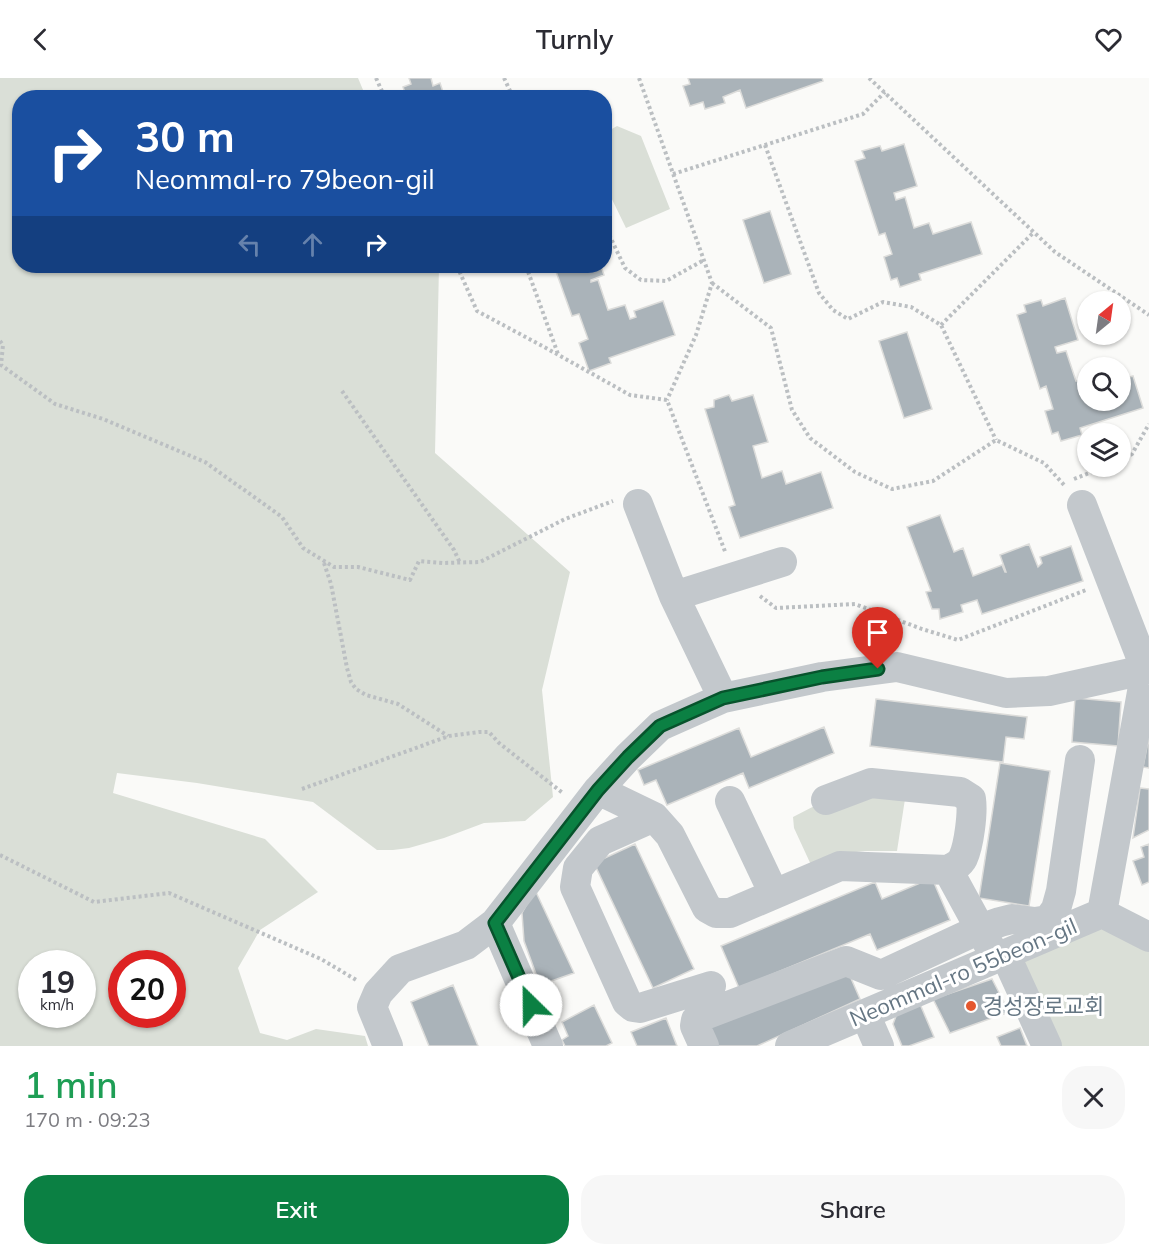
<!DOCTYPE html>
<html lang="en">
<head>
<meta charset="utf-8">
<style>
  :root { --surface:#fff; --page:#f7f7f7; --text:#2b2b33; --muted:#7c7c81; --accent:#0b8043 }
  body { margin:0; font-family:Mulish,"Noto Sans KR",sans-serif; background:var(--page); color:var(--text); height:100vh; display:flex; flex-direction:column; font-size:22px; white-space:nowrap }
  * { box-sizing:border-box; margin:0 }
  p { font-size:20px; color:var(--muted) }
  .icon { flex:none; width:33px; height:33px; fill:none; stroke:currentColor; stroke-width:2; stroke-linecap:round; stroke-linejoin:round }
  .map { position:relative; height:968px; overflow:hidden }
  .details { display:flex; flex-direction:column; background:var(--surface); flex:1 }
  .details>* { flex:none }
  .hud { position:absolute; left:12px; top:12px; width:600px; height:183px; border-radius:24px; box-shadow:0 2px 4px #0004; background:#1a4fa0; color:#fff; overflow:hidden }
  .needle { width:39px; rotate:29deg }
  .fabs { position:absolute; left:1077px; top:213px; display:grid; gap:12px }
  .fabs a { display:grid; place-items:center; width:54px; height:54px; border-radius:50%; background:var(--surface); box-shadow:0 2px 4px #0004; font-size:30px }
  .speed { position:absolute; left:18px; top:872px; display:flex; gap:12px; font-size:30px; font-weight:700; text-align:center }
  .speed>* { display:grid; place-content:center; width:78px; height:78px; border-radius:50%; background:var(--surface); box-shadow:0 2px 4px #0004; line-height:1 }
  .speed small { font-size:15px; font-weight:400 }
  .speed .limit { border:9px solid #d22; background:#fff; color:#111 }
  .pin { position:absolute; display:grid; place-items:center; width:51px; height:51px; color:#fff; margin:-62px -26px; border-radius:50% 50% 50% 0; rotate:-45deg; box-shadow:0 0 6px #0007 }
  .pin .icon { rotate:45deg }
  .me { position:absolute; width:66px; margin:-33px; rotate:337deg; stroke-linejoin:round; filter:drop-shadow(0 0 4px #0008) }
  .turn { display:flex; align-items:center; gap:21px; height:126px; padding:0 24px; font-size:27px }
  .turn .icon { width:78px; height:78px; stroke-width:2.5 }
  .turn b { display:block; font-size:42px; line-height:51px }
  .lanes { display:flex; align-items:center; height:57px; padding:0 24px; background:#0003; justify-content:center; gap:30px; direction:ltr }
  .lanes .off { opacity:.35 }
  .round { display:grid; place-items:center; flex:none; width:63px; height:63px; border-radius:24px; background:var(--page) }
  .head { display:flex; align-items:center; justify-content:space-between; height:102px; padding:0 24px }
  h1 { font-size:36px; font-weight:600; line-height:45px; color:#1e9e55 }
  .primary-button { display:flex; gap:12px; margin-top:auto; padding:12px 24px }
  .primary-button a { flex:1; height:69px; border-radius:24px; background:var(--accent); color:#fff; font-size:24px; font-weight:600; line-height:69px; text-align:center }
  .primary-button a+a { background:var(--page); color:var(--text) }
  header { display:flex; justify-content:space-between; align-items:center; height:78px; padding:0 24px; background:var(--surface); font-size:27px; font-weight:600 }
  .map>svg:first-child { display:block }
  .green { fill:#dadfd7; fill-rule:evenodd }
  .building { fill:#aab3b9; stroke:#dcdcda; stroke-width:1.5 }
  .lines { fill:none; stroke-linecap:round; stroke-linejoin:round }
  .path { stroke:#bbbfc2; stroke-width:4; stroke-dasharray:3 3; stroke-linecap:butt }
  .minor { stroke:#c3c8cc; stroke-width:30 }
  .route-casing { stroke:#07532c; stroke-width:15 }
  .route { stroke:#0b8043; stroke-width:10 }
  .poi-dot { fill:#e4572e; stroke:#fff; stroke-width:2 }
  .labels { text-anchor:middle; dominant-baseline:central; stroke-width:6; stroke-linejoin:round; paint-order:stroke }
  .street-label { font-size:22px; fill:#657683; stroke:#fff }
  .poi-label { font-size:22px; fill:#657683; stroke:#fff; text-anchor:start }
</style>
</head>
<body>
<header><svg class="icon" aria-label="back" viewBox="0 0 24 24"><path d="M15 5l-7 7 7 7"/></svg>Turnly<svg class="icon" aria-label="heart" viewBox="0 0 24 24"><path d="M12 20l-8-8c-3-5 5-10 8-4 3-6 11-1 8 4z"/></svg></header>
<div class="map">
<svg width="1149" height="968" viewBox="0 0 1149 968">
  <rect width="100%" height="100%" fill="#fafaf8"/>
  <path class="green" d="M 0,0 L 358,0 L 366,19 L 20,20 L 20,188 L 439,188 L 435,375 L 570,494 L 542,612 L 553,719 L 525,743 L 484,745 L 444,760 L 409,770 L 393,772 L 377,772 L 313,724 L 197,705 L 117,695 L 113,715 L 265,761 L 318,814 L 260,852 L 238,890 L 260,955 L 287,962 L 316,951 L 365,958 L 368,968 L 0,968 ZM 32,885 L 82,885 L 82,936 L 32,936 ZM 122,885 L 172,885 L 172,936 L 122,936 Z
    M 617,48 L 641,58 L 670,131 L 626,150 L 605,107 L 605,55 Z
    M 907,708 L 897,773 L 865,773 L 847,775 L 812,789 L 794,750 L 793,739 L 826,722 Z
    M 1102,835 L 1149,859 L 1149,968 L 1047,968 L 1005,876 Z"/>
  <path class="building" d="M 409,0 L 431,0 L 433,8 L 440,5 L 445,20 L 407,20 L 403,9 L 411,6 Z
    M 688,0 L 822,0 L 823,3 L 746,30 L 740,12 L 723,19 L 725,25 L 705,31 L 703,24 L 690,28 L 683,8 L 690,6 Z
    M 904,66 L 917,108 L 894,115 L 896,122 L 905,119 L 914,150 L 929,145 L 933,156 L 971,144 L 982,176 L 919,196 L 921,202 L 900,209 L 897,200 L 891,202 L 884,179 L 892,176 L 885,155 L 879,157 L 855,83 L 865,80 L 862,73 L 880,68 L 882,73 Z
    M 770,133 L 791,196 L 764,205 L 743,142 Z
    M 554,188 L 601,188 L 604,197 L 591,202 L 591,204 L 598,202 L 608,232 L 625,227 L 630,241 L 636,239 L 634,233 L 663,223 L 675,257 L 609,280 L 611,285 L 589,293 L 579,265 L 588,261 L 579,236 L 572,238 Z
    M 1065,220 L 1078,262 L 1055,269 L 1057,275 L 1066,273 L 1076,303 L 1088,300 L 1088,322 L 1120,322 L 1120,302 L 1133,298 L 1143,330 L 1080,350 L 1082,357 L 1061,363 L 1058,354 L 1052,356 L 1045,333 L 1053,331 L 1046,308 L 1040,311 L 1017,237 L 1026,234 L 1024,227 L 1041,222 L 1043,228 Z
    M 907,254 L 932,331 L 904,340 L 879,263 Z
    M 729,317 L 732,323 L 753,317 L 768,364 L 753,368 L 762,400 L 782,393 L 786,406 L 821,394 L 833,430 L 740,460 L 729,429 L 735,427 L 705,331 L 714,329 L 714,322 Z
    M 940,437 L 954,474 L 963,470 L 973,498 L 1002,487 L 1005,494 L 1006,494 L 1000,477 L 1029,466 L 1038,489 L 1042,485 L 1040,479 L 1071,468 L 1083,503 L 982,536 L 977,522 L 961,527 L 963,534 L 940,541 L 939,531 L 932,531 L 926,514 L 931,513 L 907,449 Z
    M 1075,620 L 1121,624 L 1118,668 L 1072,664 Z
    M 876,621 L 1027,639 L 1024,661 L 1006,659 L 1003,684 L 870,668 Z
    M 824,649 L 834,675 L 749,710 L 743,695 L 667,727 L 656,702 L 644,707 L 638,692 L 739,650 L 751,679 Z
    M 1149,658 L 1149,690 L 1143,689 Z
    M 1000,685 L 1050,693 L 1029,828 L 979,820 Z
    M 1140,710 L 1149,711 L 1149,752 L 1133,760 Z
    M 635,766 L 694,891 L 653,910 L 594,785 Z
    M 1149,766 L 1149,804 L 1142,807 L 1133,783 L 1144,779 L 1141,769 Z
    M 932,800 L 950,842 L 877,872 L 870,856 L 739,910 L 721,868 L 875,804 L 882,821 Z
    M 535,812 L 574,895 L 540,907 L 524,863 L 522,835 Z
    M 841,893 L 850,898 L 860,921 L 757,968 L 713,968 L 710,947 Z
    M 992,901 L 1009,934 L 950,955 L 933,921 Z
    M 453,907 L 478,968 L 429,968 L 411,924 Z
    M 920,926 L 934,959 L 909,968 L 902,968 L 893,946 L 898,933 Z
    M 594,927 L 612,965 L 606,968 L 565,968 L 562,962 L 568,958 L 562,944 Z
    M 666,940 L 677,968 L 637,968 L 631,954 Z
    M 1020,950 L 1027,968 L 1001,968 L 997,959 Z"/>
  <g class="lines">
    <path class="path" d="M 376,0 L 385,20
      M 504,0 L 511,15 L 510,20
      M 639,0 L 712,205 L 696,257 L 667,322
      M 869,0 L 1055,174 L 1149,237
      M 765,67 L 819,215 L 833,232 L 848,241 L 883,224 L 911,229 L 941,247 L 996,362
      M 673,96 L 863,36 L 885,14
      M 604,146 L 625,190 L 641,202 L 666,203 L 704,182
      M 457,188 L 477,233 L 546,270 L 630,317 L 667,322 L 726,476
      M 526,188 L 558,276
      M 712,205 L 771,250 L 792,332 L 810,360 L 855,394 L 892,411 L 933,403 L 996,362 L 1044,385 L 1065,408
      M 941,247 L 1034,154
      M 0,263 L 3,267 L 1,287 L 55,326 L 103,341 L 205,384 L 282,439 L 303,470 L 334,489 L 358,489 L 410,502 L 419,483 L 443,485 L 480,484 L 565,441 L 613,423
      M 342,313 L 454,472 L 460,485
      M 1120,383 L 1132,376 L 1149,346
      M 1074,401 L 1107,388
      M 324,485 L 331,506 L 347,590 L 351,604 L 356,611 L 366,617 L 398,626 L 448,658
      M 760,518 L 776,530 L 855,526 L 922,551 L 958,562 L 1086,512
      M 302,711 L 449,658 L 479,654 L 489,654 L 499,665 L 564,716
      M 0,777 L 94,824 L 169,815 L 321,881 L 358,903"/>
    <path class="minor" d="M 638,426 L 674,518 L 723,620
      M 1082,427 L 1146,592 L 1102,835
      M 674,518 L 782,484
      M 598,712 L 654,739 L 670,757 L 707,830 L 716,835 L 730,835 L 840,788 L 948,792 C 954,789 960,786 963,780 C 969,767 973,735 971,721 L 960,714 L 871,705 L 826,722
      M 730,723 L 774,816
      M 654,739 L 600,763 L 578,790 L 575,809 L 627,924 L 633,929 L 640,930 L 711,908
      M 948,792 L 990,869
      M 1102,835 L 1149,859
      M 495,845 L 548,968
      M 1005,876 L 1047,968
      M 865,936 L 879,968
      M 388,968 L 372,929 L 378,915 L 400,891 L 466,867 L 495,845 L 598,712 L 628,679 L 660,648 L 723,620 L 822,599 L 897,589 L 1006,615 L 1049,613 L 1149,591
      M 704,968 L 695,948 L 696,942 L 702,938 L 846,883 L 881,897 L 980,851 L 1000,844 L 1012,841 L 1035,844 L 1048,842 L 1056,831 L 1061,813 L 1080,682
      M 790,968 L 1102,835"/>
  </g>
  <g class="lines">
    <g class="route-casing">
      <path id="route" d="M 531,927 L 495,845 L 598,712 L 628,679 L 660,648 L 723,620 L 822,599 L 878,591"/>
    </g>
    <use href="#route" class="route"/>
  </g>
  <circle class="poi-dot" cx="971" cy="928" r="6"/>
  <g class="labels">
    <g class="street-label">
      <text transform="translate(963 894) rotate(-23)">Neommal-ro 55beon-gil</text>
    </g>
    <g class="poi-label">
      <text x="983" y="928">경성장로교회</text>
    </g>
  </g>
</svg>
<div class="fabs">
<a><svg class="needle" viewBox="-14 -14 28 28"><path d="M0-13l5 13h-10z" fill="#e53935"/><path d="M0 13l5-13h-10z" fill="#7c7c81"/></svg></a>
<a><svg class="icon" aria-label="search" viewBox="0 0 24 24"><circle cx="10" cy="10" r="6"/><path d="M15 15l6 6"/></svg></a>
<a><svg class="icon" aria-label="layers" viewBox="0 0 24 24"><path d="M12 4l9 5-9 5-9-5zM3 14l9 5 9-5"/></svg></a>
</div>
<div class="speed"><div>19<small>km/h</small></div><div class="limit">20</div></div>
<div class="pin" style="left:878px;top:591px;background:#d93025"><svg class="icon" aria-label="arrive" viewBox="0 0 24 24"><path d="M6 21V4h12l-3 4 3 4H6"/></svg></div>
<svg class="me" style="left:531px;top:927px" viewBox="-20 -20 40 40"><circle r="19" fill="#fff"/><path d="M0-13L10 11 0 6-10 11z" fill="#0b8043"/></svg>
<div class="hud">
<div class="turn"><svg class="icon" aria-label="right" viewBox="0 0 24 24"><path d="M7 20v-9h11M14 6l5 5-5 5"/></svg><div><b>30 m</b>Neommal-ro 79beon-gil</div></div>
<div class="lanes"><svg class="icon off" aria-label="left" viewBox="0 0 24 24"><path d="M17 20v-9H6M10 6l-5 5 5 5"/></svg><svg class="icon off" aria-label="ahead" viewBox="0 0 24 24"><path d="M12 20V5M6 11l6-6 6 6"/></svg><svg class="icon" aria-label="right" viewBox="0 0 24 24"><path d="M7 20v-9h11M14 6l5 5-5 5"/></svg></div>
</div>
</div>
<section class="details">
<div class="head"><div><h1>1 min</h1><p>170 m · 09:23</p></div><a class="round"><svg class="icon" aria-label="close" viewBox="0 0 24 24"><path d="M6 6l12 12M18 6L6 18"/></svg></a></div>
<div class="primary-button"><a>Exit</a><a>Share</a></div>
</section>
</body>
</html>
